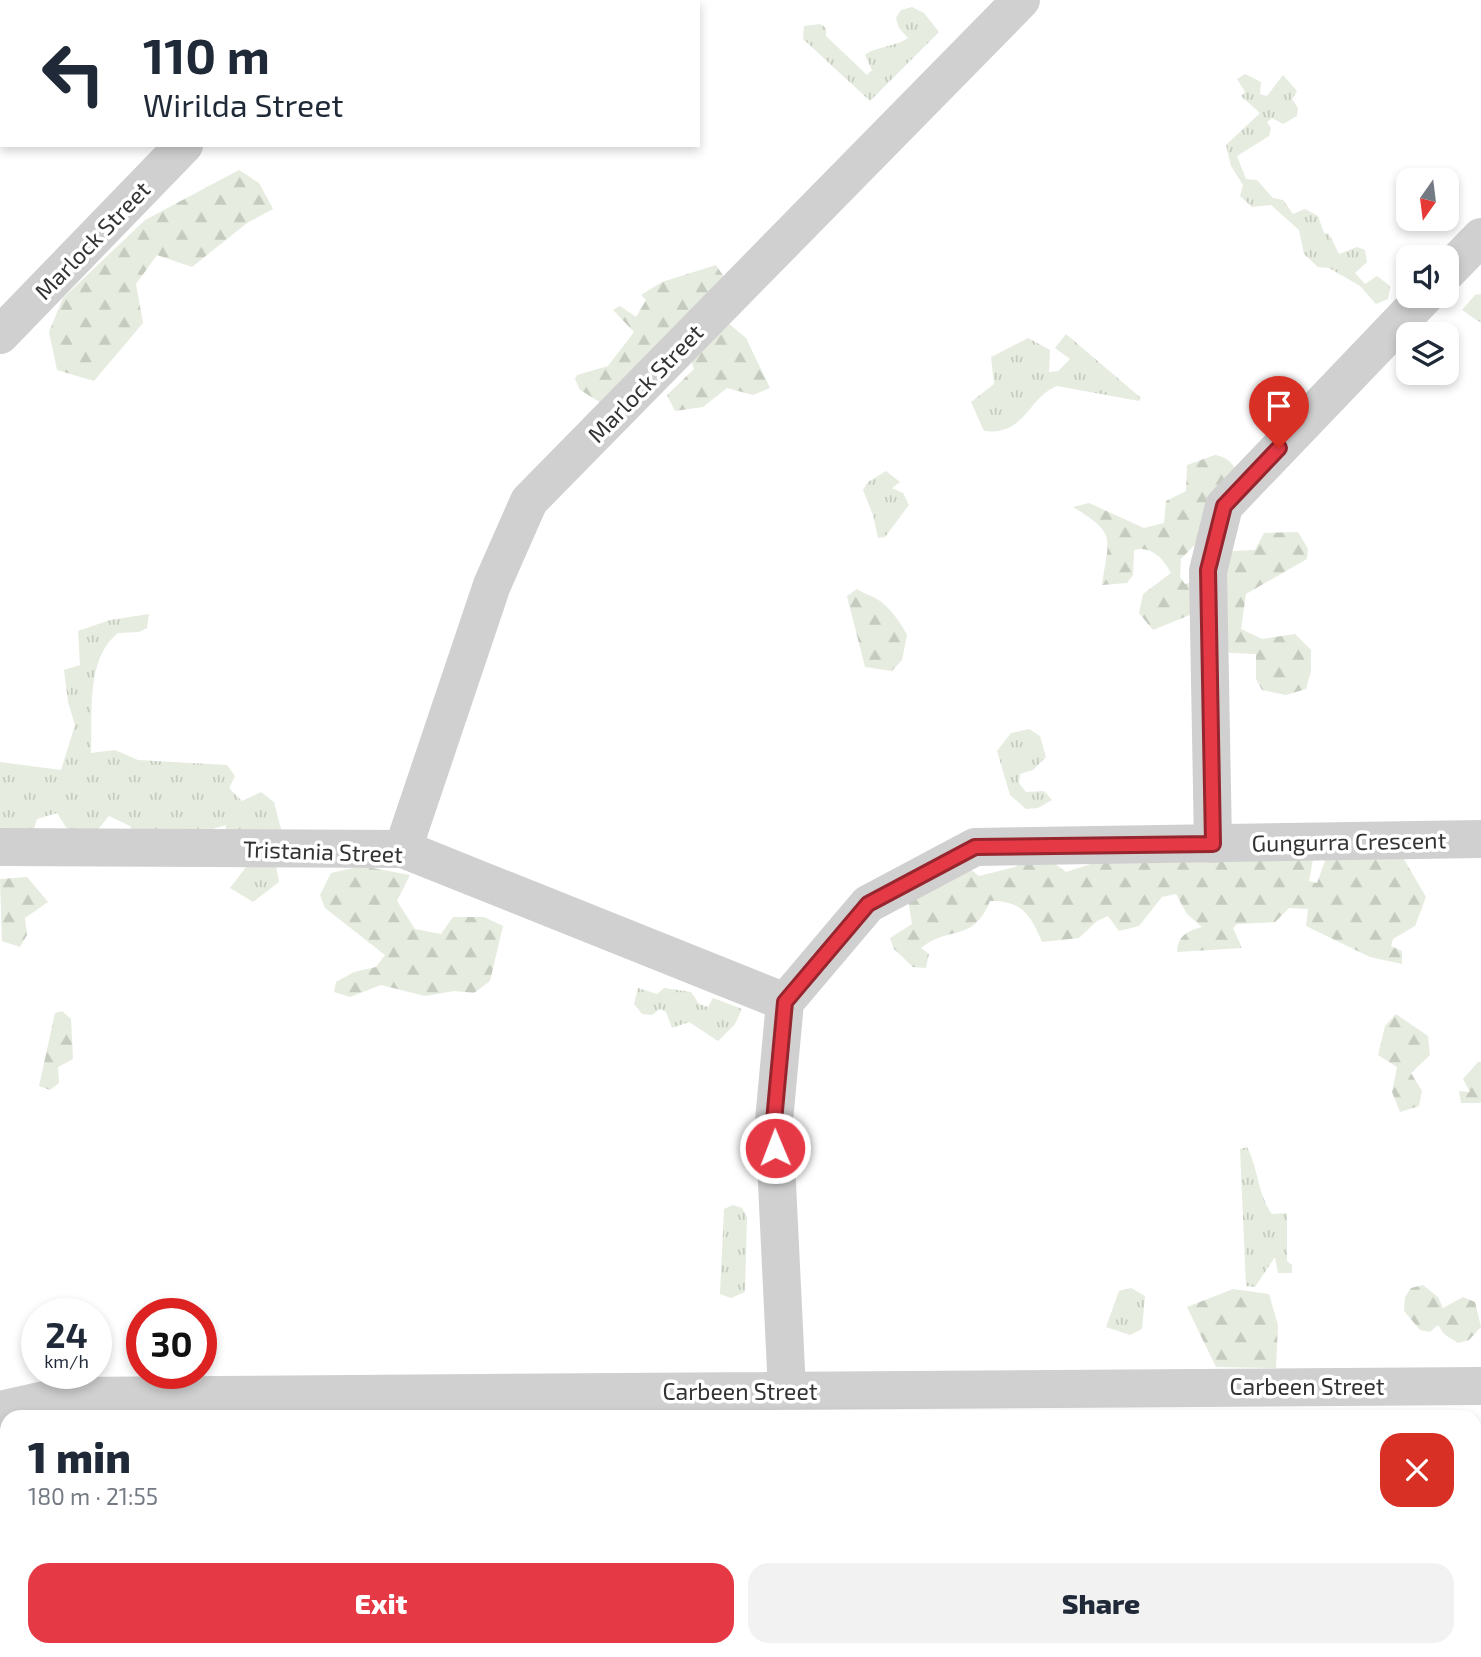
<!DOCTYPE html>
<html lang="en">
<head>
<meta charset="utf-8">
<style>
  :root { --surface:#fff; --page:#f2f2f3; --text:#1f2937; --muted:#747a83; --accent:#e63946 }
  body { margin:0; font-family:"Exo 2",sans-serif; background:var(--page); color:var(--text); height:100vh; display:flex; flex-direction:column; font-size:26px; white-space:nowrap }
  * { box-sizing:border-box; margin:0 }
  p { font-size:23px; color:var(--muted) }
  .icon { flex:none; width:38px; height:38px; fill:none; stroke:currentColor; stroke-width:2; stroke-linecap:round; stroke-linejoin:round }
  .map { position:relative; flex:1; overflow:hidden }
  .panel { position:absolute; left:0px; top:1410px; width:1482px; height:247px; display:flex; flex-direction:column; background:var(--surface); border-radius:21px 21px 0 0; box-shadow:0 4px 10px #0003 }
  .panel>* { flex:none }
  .top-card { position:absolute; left:0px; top:0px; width:700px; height:147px; box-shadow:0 4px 10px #0003; background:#fff; color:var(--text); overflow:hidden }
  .needle { width:46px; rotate:194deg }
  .buttons { position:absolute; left:1396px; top:168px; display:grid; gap:14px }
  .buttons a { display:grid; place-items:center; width:63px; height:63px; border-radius:14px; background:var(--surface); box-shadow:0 4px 10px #0003; font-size:35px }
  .speed { position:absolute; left:21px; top:1298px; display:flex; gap:14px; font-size:35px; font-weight:700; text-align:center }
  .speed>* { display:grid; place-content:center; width:91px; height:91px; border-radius:50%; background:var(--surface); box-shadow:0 4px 10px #0003; line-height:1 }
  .speed small { font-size:18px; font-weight:400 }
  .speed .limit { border:10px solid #d22; background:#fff; color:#111 }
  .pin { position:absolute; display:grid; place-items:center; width:60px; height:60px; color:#fff; margin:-72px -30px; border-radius:50% 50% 50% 0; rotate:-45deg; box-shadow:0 0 7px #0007 }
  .pin .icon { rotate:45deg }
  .me { position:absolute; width:77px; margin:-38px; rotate:359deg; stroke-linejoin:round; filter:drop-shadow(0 0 5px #0008) }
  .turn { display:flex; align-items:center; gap:24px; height:147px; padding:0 28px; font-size:32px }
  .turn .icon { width:91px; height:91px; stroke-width:2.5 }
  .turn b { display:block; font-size:49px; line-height:60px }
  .round { display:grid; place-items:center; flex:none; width:74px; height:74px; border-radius:21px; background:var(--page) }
  .headline { display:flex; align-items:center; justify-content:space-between; height:119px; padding:0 28px }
  h1 { font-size:42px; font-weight:800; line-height:52px }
  .action { display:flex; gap:14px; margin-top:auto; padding:14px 28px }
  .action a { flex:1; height:80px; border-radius:21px; background:var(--accent); color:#fff; font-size:28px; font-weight:800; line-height:80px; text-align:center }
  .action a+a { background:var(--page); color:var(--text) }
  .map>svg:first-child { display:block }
  .grass { fill:url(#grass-tufts) }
  .forest { fill:url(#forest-firs) }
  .park { fill:#e6ecdf }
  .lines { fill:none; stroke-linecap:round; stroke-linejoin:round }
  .minor { stroke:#d0d0d0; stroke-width:38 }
  .route-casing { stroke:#96252e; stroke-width:18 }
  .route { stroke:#e63946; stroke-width:12 }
  .labels { text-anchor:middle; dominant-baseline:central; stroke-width:7; stroke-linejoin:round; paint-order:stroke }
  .street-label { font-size:23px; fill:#333; stroke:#fff }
</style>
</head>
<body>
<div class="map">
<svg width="1481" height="1657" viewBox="0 0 1481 1657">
  <defs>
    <pattern id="grass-tufts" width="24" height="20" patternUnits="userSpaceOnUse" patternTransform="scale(1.75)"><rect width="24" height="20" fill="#e6ecdf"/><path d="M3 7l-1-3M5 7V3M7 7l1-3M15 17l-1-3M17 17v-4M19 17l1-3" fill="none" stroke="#c6cbc0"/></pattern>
    <pattern id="forest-firs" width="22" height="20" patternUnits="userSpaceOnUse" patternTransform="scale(1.75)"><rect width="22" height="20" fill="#e6ecdf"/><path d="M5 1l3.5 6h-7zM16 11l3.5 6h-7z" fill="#c6cbc0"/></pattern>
  </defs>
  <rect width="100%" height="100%" fill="#fff"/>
  <path class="grass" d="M 912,7 L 924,13 L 939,32 L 870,101 L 803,39 L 804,26 L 820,24 L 826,28 L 826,36 L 867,75 L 872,70 L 865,55 C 874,47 895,47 908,38 L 899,28 L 896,18 L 901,10 Z
    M 1245,74 L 1261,82 L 1260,94 L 1267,96 L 1283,75 L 1297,91 L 1292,99 L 1298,108 L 1297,116 L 1283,124 L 1272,118 L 1267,122 L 1271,128 L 1269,136 L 1237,156 L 1246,179 L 1257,180 L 1273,198 L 1283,200 L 1293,214 L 1305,209 L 1318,216 L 1324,233 L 1329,234 L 1339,254 L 1357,247 L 1365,250 L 1367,262 L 1355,273 L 1365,284 L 1377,276 L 1390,286 L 1388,299 L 1376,304 L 1360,286 L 1329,268 L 1318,267 L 1304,254 L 1299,230 L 1271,205 L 1252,207 L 1240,196 L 1243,185 L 1231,166 L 1226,145 L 1260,113 L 1241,96 L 1245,92 L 1237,79 Z
    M 1481,294 L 1481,323 L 1462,310 L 1475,295 Z
    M 1066,334 L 1141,398 L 1139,401 L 1057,386 C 1027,398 1026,436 984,431 L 971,402 L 994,384 L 991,357 L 1028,338 L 1050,350 L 1049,372 L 1058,371 L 1070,359 L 1055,348 Z
    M 886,471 L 900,482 L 892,488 L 903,493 L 909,505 L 885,537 L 878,538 L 873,515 L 863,490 L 868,482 Z
    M 149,614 L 147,628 L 139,632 L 118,633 C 85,659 93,714 91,753 L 115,750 L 138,760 L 227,765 L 235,776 L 229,788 L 242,801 L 261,792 L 274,802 L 281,829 L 270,834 L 279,882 L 253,902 L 230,888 L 256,854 L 225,836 L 226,825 L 179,839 L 136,839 L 130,826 L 109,816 L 95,833 L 69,832 L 57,813 L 37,819 L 34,829 L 0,840 L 0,762 L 61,770 L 75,725 L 68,702 L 64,670 L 80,665 L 78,631 L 110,620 Z
    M 1029,729 L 1040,736 L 1046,757 L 1033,770 L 1020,774 L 1019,783 L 1026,792 L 1044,791 L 1052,800 L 1038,808 L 1026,809 L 1010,795 L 997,751 L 1011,733 Z
    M 638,988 L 657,994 L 664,988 L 691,992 L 699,1004 L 708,1007 L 713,998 L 742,1009 L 735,1024 L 718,1041 L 689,1022 L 672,1028 L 666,1012 L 660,1009 L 652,1015 L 642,1014 L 634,1004 Z
    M 1247,1147 C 1259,1170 1257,1193 1272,1214 L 1287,1213 L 1287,1261 L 1292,1265 L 1292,1273 L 1278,1273 L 1275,1257 L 1255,1287 L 1246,1286 L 1240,1149 Z
    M 733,1205 L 742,1208 L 747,1217 L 745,1292 L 731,1298 L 720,1294 L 724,1209 Z
    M 1131,1288 L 1145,1296 L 1142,1329 L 1130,1335 L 1106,1327 L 1119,1291 Z
    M 1481,1427 L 1481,1484 L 1475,1491 L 1475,1436 Z"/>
  <path class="forest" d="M 239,170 L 259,183 L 273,209 L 247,223 L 192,267 L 157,255 L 136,284 L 143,323 L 94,381 L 57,370 L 49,332 L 63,298 L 145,220 Z
    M 716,265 L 730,286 L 708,306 L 746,338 L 770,388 L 753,395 L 727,388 L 703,407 L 675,411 L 667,395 L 694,369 L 688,351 L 603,404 L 580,390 L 575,379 L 577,375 L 608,366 L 634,332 L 613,310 L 620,306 L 636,317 L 646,300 L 641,295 L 662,282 Z
    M 1215,455 C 1230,458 1235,465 1239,479 L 1204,535 L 1181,559 L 1180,577 L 1185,584 L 1195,582 L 1231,551 L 1255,550 L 1264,533 L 1298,532 L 1308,549 L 1307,559 L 1246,594 L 1241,629 L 1262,639 L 1295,634 L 1311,650 L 1311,671 L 1306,689 L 1286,695 L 1262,690 L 1256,679 L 1256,654 L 1231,653 L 1202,643 L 1192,614 L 1153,630 L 1139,613 L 1143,594 L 1171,573 C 1164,559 1151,545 1134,550 L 1133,575 L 1127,583 L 1102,585 C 1109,536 1117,534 1073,507 L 1089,503 L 1144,528 L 1164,523 L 1166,501 L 1186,491 L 1187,465 Z
    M 857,589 C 864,594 871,595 877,599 C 890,607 900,622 907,635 L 902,660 L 892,671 L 865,667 L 847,596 Z
    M 1398,849 L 1426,897 L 1415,926 L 1393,939 L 1391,946 L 1402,951 L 1402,964 L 1370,957 L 1306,926 L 1308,909 L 1289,908 L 1275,922 L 1237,924 L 1233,928 L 1242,948 L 1177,952 C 1178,935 1188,931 1202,927 L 1187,914 L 1176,894 L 1162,897 L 1139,926 L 1119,931 L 1108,916 L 1097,921 L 1079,938 L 1042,942 C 1030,914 1022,901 990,901 C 973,943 950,925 921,948 L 929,954 L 926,968 L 913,967 L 894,949 L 890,938 L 912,924 L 906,887 L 961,862 L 979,876 L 1015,867 L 1024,858 L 1050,860 L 1066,872 L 1116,856 L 1313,859 L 1309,881 L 1317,883 L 1326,858 Z
    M 362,866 L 410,875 L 397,901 L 415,929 L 441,934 L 453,917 L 484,917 L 503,926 L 490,981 L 474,993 L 454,991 L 425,996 L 381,985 L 350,997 L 334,992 L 336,982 L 354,972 L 376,967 L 385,955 L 325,908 L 320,895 L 331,873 Z
    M 27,877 L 48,902 L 25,918 L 27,935 L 20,947 L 2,941 L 0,879 Z
    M 62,1011 L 71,1019 L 73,1059 L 58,1067 L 59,1083 L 50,1090 L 39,1086 L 55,1013 Z
    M 1396,1014 L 1428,1036 L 1430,1055 L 1411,1073 L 1422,1091 L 1419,1106 L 1400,1112 L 1392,1092 L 1397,1067 L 1378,1055 L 1385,1026 Z
    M 1478,1062 L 1481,1062 L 1481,1103 L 1461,1103 L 1459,1091 L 1470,1092 L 1463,1079 Z
    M 1423,1285 L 1438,1297 L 1443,1308 L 1463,1297 L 1475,1302 L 1481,1327 L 1469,1340 L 1458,1343 L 1444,1334 L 1438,1325 L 1430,1332 L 1420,1330 L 1404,1311 L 1405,1297 L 1411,1288 Z
    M 1233,1289 L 1269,1294 L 1278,1325 L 1276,1368 L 1216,1367 L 1187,1307 Z"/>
  <path class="park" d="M 0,1439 L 7,1439 L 7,1650 L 164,1650 L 163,1657 L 0,1657 Z"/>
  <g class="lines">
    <path class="minor" d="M 323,2 L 325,0
      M 1447,272 L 1481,237
      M 0,335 L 184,145
      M 1213,844 L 1208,571 L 1224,506 L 1425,296
      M 0,847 L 403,849 L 785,1002
      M 403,849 L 492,585 L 529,501 L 1021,0
      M 787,1391 L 774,1121 L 785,1002 L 868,904 L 975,847 L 1481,839
      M 0,1410 L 62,1396 L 1481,1386"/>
  </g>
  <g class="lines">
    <g class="route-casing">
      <path id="route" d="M 775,1148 L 774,1121 L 785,1002 L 868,904 L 975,847 L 1213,844 L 1208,570 L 1224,506 L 1279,448"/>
    </g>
    <use href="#route" class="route"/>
  </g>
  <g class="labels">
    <g class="street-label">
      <text transform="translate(92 240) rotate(-46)">Marlock Street</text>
      <text transform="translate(645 383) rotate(-46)">Marlock Street</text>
      <text transform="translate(1349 841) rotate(-1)">Gungurra Crescent</text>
      <text transform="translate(323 851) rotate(2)">Tristania Street</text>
      <text x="1307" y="1386">Carbeen Street</text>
      <text x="740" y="1391">Carbeen Street</text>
    </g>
  </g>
</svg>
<div class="buttons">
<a><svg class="needle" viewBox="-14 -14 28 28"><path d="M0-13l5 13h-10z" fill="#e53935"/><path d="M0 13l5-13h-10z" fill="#747a83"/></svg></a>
<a><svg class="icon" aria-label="sound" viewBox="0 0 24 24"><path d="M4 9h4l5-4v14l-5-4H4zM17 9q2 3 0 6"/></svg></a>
<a><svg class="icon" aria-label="layers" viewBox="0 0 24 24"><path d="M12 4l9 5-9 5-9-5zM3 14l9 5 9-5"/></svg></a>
</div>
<div class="speed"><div>24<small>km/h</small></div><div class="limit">30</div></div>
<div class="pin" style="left:1279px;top:448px;background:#d93025"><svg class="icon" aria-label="arrive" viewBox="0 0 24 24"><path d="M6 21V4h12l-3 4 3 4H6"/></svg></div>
<svg class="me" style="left:775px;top:1148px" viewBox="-20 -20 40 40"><circle r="17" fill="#e63946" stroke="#fff" stroke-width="3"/><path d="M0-11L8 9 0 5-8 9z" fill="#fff"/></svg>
<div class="top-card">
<div class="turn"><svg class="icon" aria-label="left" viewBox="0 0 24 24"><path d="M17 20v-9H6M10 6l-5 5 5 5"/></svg><div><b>110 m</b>Wirilda Street</div></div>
</div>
<section class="panel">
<div class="headline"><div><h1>1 min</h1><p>180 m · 21:55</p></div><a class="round" style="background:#d93025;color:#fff"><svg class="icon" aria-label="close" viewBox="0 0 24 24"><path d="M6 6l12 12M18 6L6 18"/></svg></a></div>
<div class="action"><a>Exit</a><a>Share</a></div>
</section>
</div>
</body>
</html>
